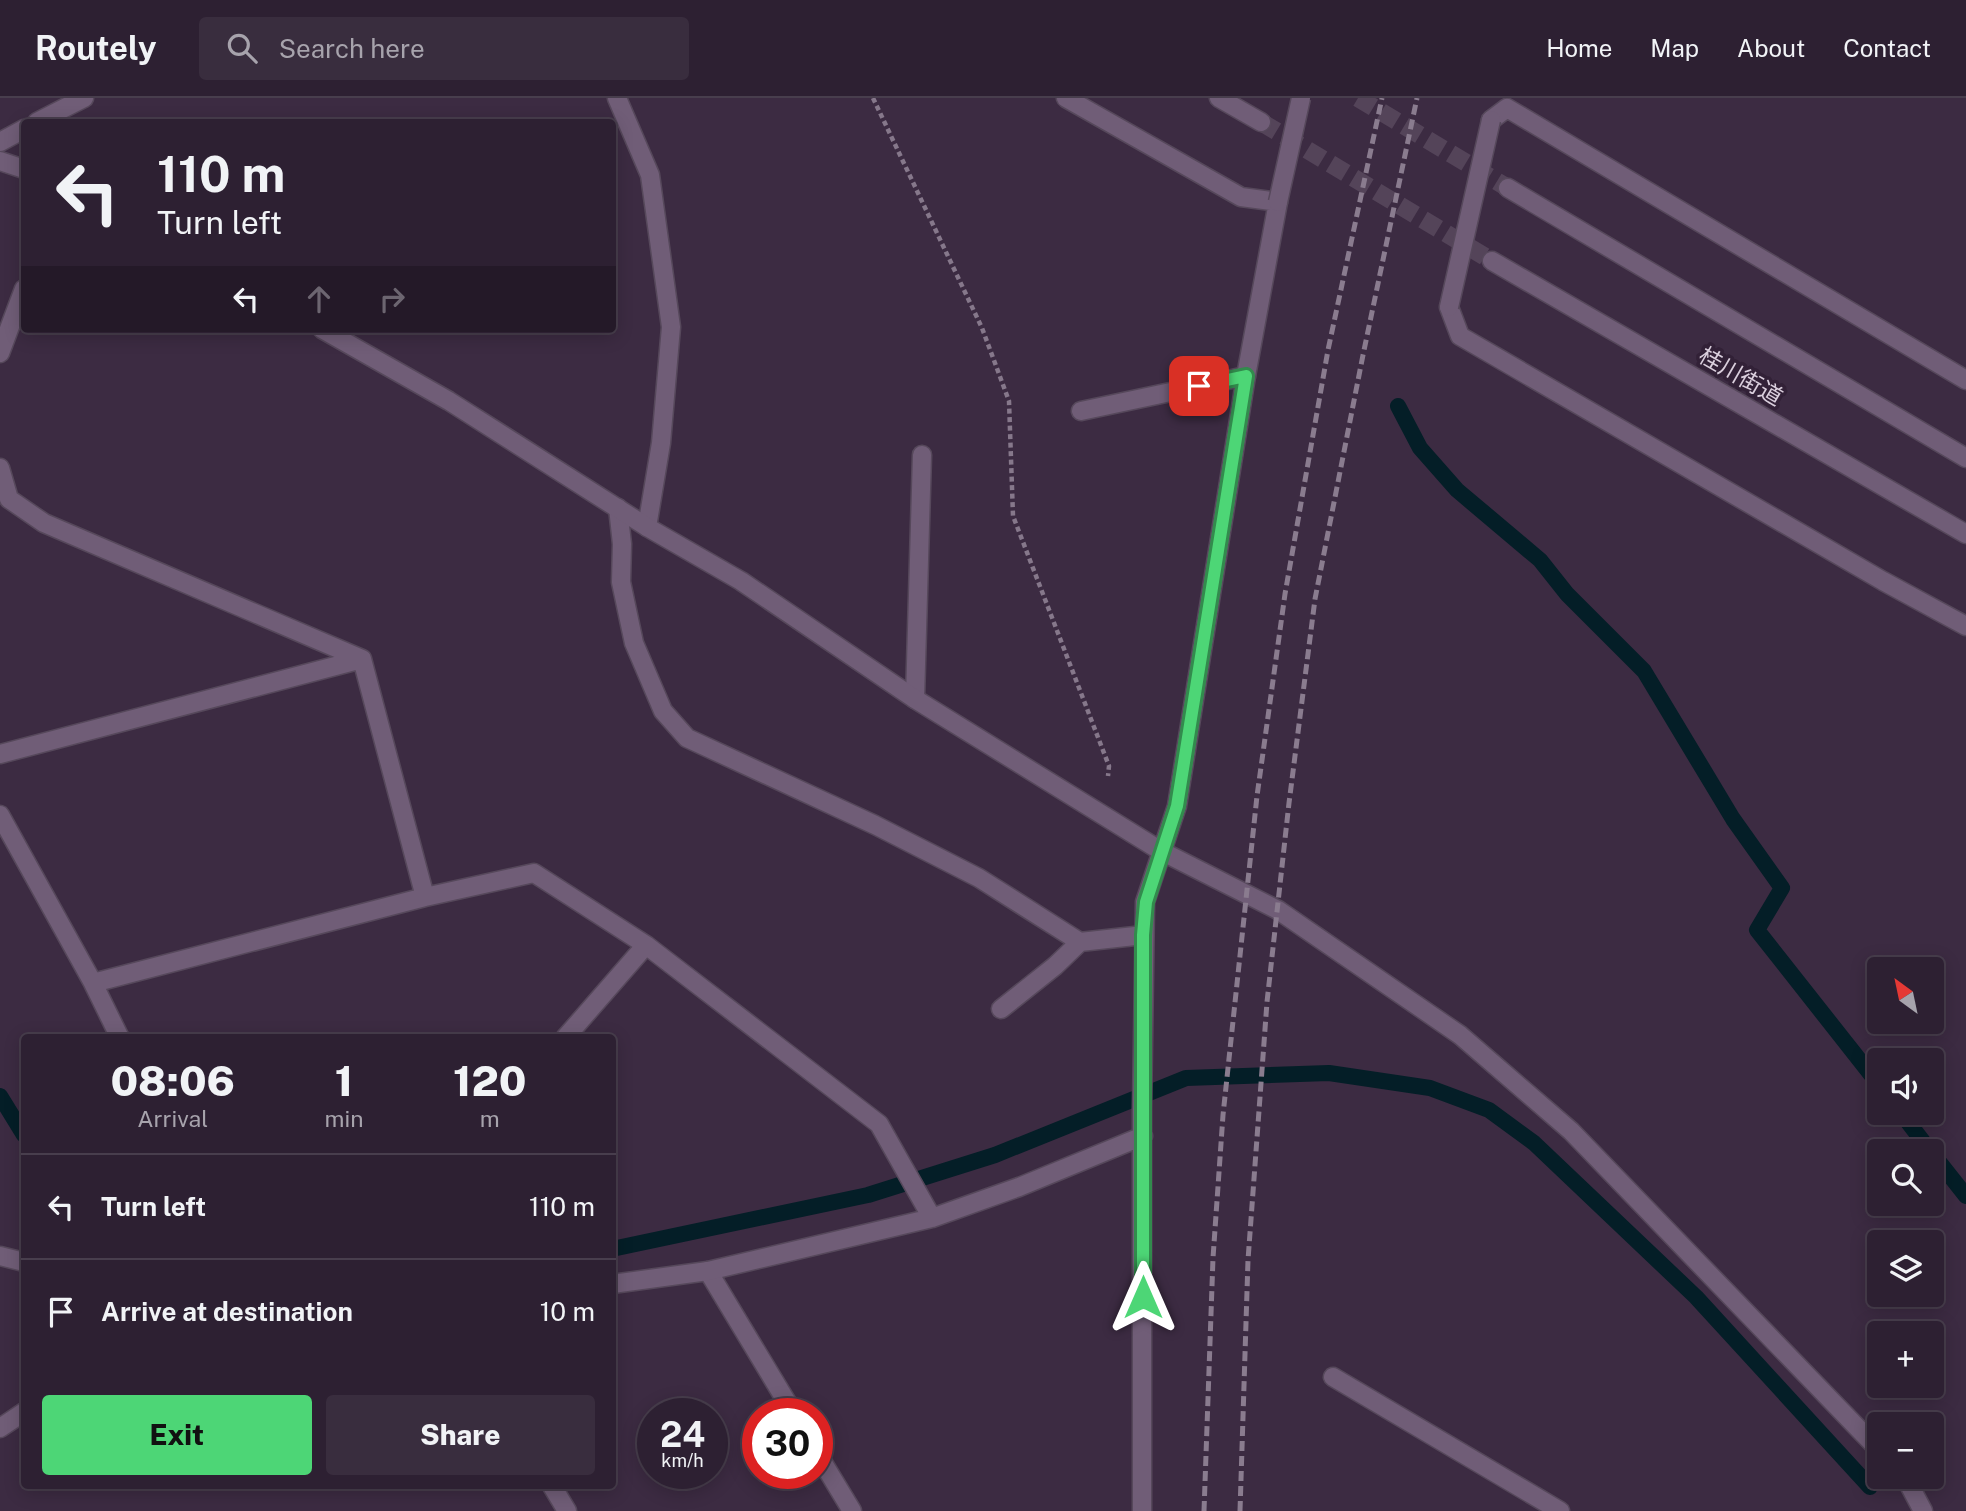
<!DOCTYPE html>
<html lang="en">
<head>
<meta charset="utf-8">
<style>
  :root { --surface:#2d2032; --page:#392d3e; --text:#f1f3f6; --muted:#a7a3ac; --line:#483e4d; --accent:#4dd676 }
  body { margin:0; font-family:"Public Sans","Noto Sans JP",sans-serif; background:var(--page); color:var(--text); height:100vh; display:flex; flex-direction:column; font-size:26px; white-space:nowrap }
  * { box-sizing:border-box; margin:0 }
  p { font-size:23px; color:var(--muted) }
  .icon { flex:none; width:38px; height:38px; fill:none; stroke:currentColor; stroke-width:2; stroke-linecap:round; stroke-linejoin:round }
  .map { position:relative; flex:1; overflow:hidden }
  .drawer { position:absolute; left:21px; top:936px; width:595px; height:455px; display:flex; flex-direction:column; background:var(--surface); border-radius:7px; box-shadow:0 4px 18px #0003,0 0 0 2px var(--line) }
  .drawer>* { flex:none }
  .top-card { position:absolute; left:21px; top:21px; width:595px; height:214px; border-radius:7px; box-shadow:0 4px 18px #0003,0 0 0 2px var(--line); background:#2d2032; color:var(--text); overflow:hidden }
  .needle { width:46px; rotate:327deg }
  .tools { position:absolute; left:1867px; top:859px; display:grid; gap:14px }
  .tools a { display:grid; place-items:center; width:77px; height:77px; border-radius:7px; background:var(--surface); box-shadow:0 4px 18px #0003,0 0 0 2px var(--line); font-size:35px }
  .speed { position:absolute; left:637px; top:1300px; display:flex; gap:14px; font-size:35px; font-weight:700; text-align:center }
  .speed>* { display:grid; place-content:center; width:91px; height:91px; border-radius:50%; background:var(--surface); box-shadow:0 4px 18px #0003,0 0 0 2px var(--line); line-height:1 }
  .speed small { font-size:18px; font-weight:400 }
  .speed .limit { border:10px solid #d22; background:#fff; color:#111 }
  .pin { position:absolute; display:grid; place-items:center; width:60px; height:60px; color:#fff; margin:-30px; border-radius:14px; box-shadow:0 4px 10px #0006 }
  .me { position:absolute; width:77px; margin:-38px; rotate:0deg; stroke-linejoin:round; filter:drop-shadow(0 0 5px #0008) }
  .turn { display:flex; align-items:center; gap:24px; height:147px; padding:0 21px; font-size:32px }
  .turn .icon { width:91px; height:91px; stroke-width:2.5 }
  .turn b { display:block; font-size:49px; line-height:60px }
  .lanes { display:flex; align-items:center; height:66px; padding:0 21px; background:#0003; justify-content:center; gap:35px; direction:ltr }
  .lanes .off { opacity:.35 }
  .eta { display:flex; justify-content:space-evenly; align-items:center; height:119px; text-align:center }
  .eta b { font-size:42px; font-weight:800; line-height:49px }
  .action { display:flex; gap:14px; margin-top:auto; padding:14px 21px }
  .action a { flex:1; height:80px; border-radius:7px; background:var(--accent); color:#111; font-size:28px; font-weight:800; line-height:80px; text-align:center }
  .action a+a { background:var(--page); color:var(--text) }
  ul { padding:0; list-style:none }
  li { display:flex; align-items:center; gap:21px; height:105px; padding:0 21px; border-top:2px solid var(--line) }
  li div { flex:1 }
  li b { display:block; font-size:26px }
  li em { font-style:normal }
  header { display:flex; align-items:center; gap:42px; box-sizing:border-box; height:98px; padding:0 35px; background:var(--surface); border-bottom:2px solid var(--line) }
  header strong { font-size:33px }
  nav { display:flex; gap:38px; margin-inline-start:auto; font-size:24px }
  .search { width:490px; height:63px; background:var(--page); display:flex; align-items:center; gap:18px; box-sizing:border-box; padding:0 24px; border-radius:7px; color:var(--muted); font-size:26px }
  .map>svg:first-child { display:block }
  .lines { fill:none; stroke-linecap:round; stroke-linejoin:round }
  .stream { stroke:#041e27; stroke-width:16 }
  .tertiary-tunnel { stroke:#544459; stroke-width:18; stroke-dasharray:18 9; stroke-linecap:butt }
  .service-casing { stroke:#56485b; stroke-width:21 }
  .minor-casing { stroke:#56485b; stroke-width:21 }
  .tertiary-casing { stroke:#56485b; stroke-width:21 }
  .path { stroke:#86788b; stroke-width:4.5; stroke-dasharray:5 3.5; stroke-linecap:butt }
  .service { stroke:#705d77; stroke-width:18 }
  .minor { stroke:#705d77; stroke-width:18 }
  .tertiary { stroke:#705d77; stroke-width:18 }
  .rail { stroke:#8a7c8f; stroke-width:5; stroke-dasharray:10 5; stroke-linecap:butt }
  .minor-bridge-casing { stroke:#56485b; stroke-width:21; stroke-linecap:butt }
  .minor-bridge { stroke:#705d77; stroke-width:18 }
  .route-casing { stroke:#328b4d; stroke-width:18 }
  .route { stroke:#4dd676; stroke-width:12 }
  .labels { text-anchor:middle; dominant-baseline:central; stroke-width:7; stroke-linejoin:round; paint-order:stroke }
  .street-label { font-size:23px; fill:#dacfdd; stroke:#322137 }
</style>
</head>
<body>
<header>
<strong>Routely</strong>
<div class="search"><svg class="icon" aria-label="search" viewBox="0 0 24 24"><circle cx="10" cy="10" r="6"/><path d="M15 15l6 6"/></svg>Search here</div>
<nav><a>Home</a><a>Map</a><a>About</a><a>Contact</a></nav>
</header>
<div class="map">
<svg width="1966" height="1413" viewBox="0 0 1966 1413">
  <rect width="100%" height="100%" fill="#3c2b42"/>
  <g class="lines">
    <path class="stream" d="M 1398,308 L 1420,350 L 1457,392 L 1540,462 L 1567,496 L 1644,573 L 1733,721 L 1782,790 L 1757,832 L 1880,988
      M 0,998 L 24,1037
      M 1901,1015 L 1931,1054
      M 1932,1055 L 1966,1098
      M 612,1151 L 868,1097 L 995,1057 L 1186,980 L 1329,975 L 1430,990 L 1489,1012 L 1534,1045 L 1696,1199 L 1870,1389"/>
    <path class="tertiary-tunnel" d="M 1358,0 L 1508,90
      M 1261,24 L 1492,163"/>
    <g class="service-casing">
      <path id="service" d="M 617,0 L 650,77 L 671,229 L 661,345 L 647,429
        M 1081,313 L 1246,278
        M 618,410 L 622,446 L 621,484 L 634,545 L 663,613 L 687,640 L 875,727 L 979,780 L 1080,844 L 1144,837
        M 915,601 L 922,357
        M 1001,911 L 1055,868 L 1080,844
        M 708,1173 L 794,1316
        M 1333,1279 L 1560,1413
        M 817,1355 L 852,1413"/>
    </g>
    <g class="minor-casing">
      <path id="minor" d="M 1066,0 L 1241,99 L 1278,104 L 1246,278 L 1177,708 L 1145,804 L 1142,1012 L 1142,1413
        M 1491,22 L 1507,10 L 1966,282
        M 37,24 L 84,0
        M 0,44 L 24,31
        M 0,63 L 24,71
        M 1449,209 L 1460,238 L 1883,483 L 1966,528
        M 322,231 L 449,303 L 647,429 L 741,483 L 915,601 L 1161,753 L 1278,812 L 1460,937 L 1571,1033 L 1880,1353
        M 0,255 L 24,191
        M 0,370 L 9,401 L 44,425 L 362,561 L 425,799
        M 0,656 L 362,561
        M 0,717 L 93,885 L 120,940
        M 93,885 L 425,799 L 534,775 L 646,847 L 879,1026 L 932,1120
        M 565,940 L 646,847
        M 0,1158 L 24,1164
        M 612,1186 L 708,1173 L 932,1120 L 1019,1089 L 1143,1038
        M 0,1330 L 24,1314
        M 1905,1379 L 1923,1413
        M 552,1388 L 567,1413"/>
    </g>
    <g class="tertiary-casing">
      <path id="tertiary" d="M 1219,0 L 1261,24
        M 1508,90 L 1966,360
        M 1492,163 L 1966,436"/>
    </g>
    <path class="path" d="M 873,0 L 982,230 L 1009,303 L 1013,418 L 1109,668 L 1108,678"/>
    <use href="#service" class="service"/>
    <use href="#minor" class="minor"/>
    <use href="#tertiary" class="tertiary"/>
    <path class="rail" d="M 1204,1413 L 1213,1160 L 1223,1017 L 1257,698 L 1285,496 L 1328,252 L 1382,0
      M 1240,1413 L 1248,1162 L 1267,904 L 1289,705 L 1315,501 L 1363,257 L 1417,0"/>
    <g class="minor-bridge-casing">
      <path id="minor-bridge" d="M 1278,104 L 1301,0
        M 1449,209 L 1491,22"/>
    </g>
    <use href="#minor-bridge" class="minor-bridge"/>
  </g>
  <g class="lines">
    <g class="route-casing">
      <path id="route" d="M 1143,1199 L 1143,837 L 1146,804 L 1177,708 L 1246,278 L 1199,288"/>
    </g>
    <use href="#route" class="route"/>
  </g>
  <g class="labels">
    <g class="street-label">
      <text transform="translate(1741 278) rotate(30)">桂川街道</text>
    </g>
  </g>
</svg>
<div class="tools">
<a><svg class="needle" viewBox="-14 -14 28 28"><path d="M0-13l5 13h-10z" fill="#e53935"/><path d="M0 13l5-13h-10z" fill="#a7a3ac"/></svg></a>
<a><svg class="icon" aria-label="sound" viewBox="0 0 24 24"><path d="M4 9h4l5-4v14l-5-4H4zM17 9q2 3 0 6"/></svg></a>
<a><svg class="icon" aria-label="search" viewBox="0 0 24 24"><circle cx="10" cy="10" r="6"/><path d="M15 15l6 6"/></svg></a>
<a><svg class="icon" aria-label="layers" viewBox="0 0 24 24"><path d="M12 4l9 5-9 5-9-5zM3 14l9 5 9-5"/></svg></a>
<a>+</a>
<a>−</a>
</div>
<div class="speed"><div>24<small>km/h</small></div><div class="limit">30</div></div>
<div class="pin" style="left:1199px;top:288px;background:#d93025"><svg class="icon" aria-label="arrive" viewBox="0 0 24 24"><path d="M6 21V4h12l-3 4 3 4H6"/></svg></div>
<svg class="me" style="left:1143px;top:1199px" viewBox="-20 -20 40 40"><path d="M0-17L14 15 0 8-14 15z" fill="#4dd676" stroke="#fff" stroke-width="4"/></svg>
<div class="top-card">
<div class="turn"><svg class="icon" aria-label="left" viewBox="0 0 24 24"><path d="M17 20v-9H6M10 6l-5 5 5 5"/></svg><div><b>110 m</b>Turn left</div></div>
<div class="lanes"><svg class="icon" aria-label="left" viewBox="0 0 24 24"><path d="M17 20v-9H6M10 6l-5 5 5 5"/></svg><svg class="icon off" aria-label="ahead" viewBox="0 0 24 24"><path d="M12 20V5M6 11l6-6 6 6"/></svg><svg class="icon off" aria-label="right" viewBox="0 0 24 24"><path d="M7 20v-9h11M14 6l5 5-5 5"/></svg></div>
</div>
<section class="drawer">
<div class="eta">
<div><b>08:06</b><p>Arrival</p></div>
<div><b>1</b><p>min</p></div>
<div><b>120</b><p>m</p></div>
</div>
<ul>
<li><svg class="icon" aria-label="left" viewBox="0 0 24 24"><path d="M17 20v-9H6M10 6l-5 5 5 5"/></svg><div><b>Turn left</b></div><em>110 m</em></li>
<li><svg class="icon" aria-label="arrive" viewBox="0 0 24 24"><path d="M6 21V4h12l-3 4 3 4H6"/></svg><div><b>Arrive at destination</b></div><em>10 m</em></li>
</ul>
<div class="action"><a>Exit</a><a>Share</a></div>
</section>
</div>
</body>
</html>
